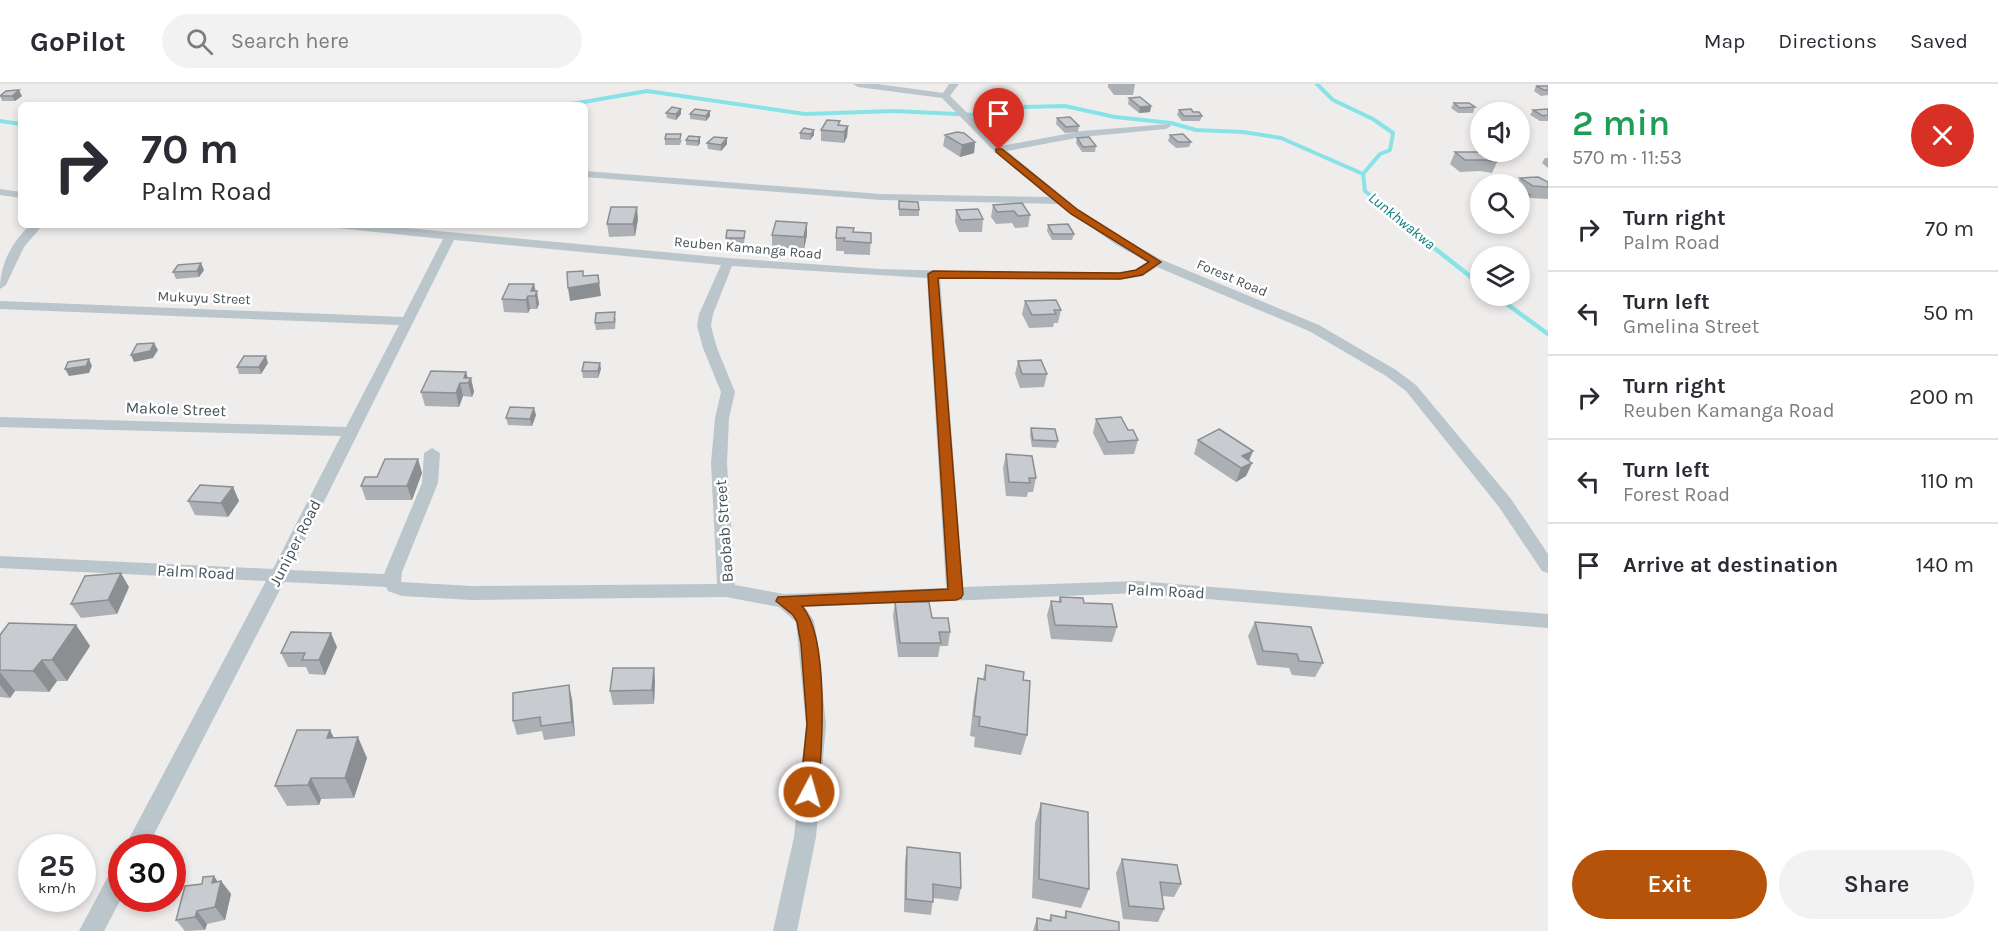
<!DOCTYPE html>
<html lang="en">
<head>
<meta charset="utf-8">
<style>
  :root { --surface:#fff; --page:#f2f2f3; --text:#2b2b33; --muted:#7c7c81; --line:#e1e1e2; --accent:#b45309 }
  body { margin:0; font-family:Karla,sans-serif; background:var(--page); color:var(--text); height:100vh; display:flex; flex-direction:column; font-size:22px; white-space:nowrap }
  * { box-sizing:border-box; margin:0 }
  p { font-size:20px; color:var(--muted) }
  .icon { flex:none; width:33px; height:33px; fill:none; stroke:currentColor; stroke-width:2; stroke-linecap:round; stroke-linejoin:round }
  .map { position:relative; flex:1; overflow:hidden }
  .side { display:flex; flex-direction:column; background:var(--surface); width:450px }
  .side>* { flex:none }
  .top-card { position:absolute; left:18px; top:18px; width:570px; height:126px; border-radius:9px; box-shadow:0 3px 9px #0003; background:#fff; color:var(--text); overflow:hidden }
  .tools { position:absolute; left:1470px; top:18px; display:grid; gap:12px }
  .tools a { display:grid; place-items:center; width:60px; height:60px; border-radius:50%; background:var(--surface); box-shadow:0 3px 9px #0003; font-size:30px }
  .speed { position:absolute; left:18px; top:750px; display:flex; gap:12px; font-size:30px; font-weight:700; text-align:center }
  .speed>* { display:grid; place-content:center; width:78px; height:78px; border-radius:50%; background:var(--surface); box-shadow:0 3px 9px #0003; line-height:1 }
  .speed small { font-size:15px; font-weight:400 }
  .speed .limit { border:9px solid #d22; background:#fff; color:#111 }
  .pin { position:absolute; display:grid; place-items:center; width:51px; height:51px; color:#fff; margin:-62px -26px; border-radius:50% 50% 50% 0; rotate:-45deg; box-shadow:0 0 6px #0007 }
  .pin .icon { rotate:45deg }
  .me { position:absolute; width:66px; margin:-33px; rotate:6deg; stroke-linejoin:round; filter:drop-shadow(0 0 4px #0008) }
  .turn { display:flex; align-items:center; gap:21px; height:126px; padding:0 24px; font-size:27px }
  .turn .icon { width:78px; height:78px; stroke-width:2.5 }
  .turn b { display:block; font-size:42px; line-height:51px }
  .round { display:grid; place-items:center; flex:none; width:63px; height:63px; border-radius:32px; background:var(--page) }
  .summary { display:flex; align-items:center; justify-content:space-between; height:102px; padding:0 24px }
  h1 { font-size:36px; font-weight:600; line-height:45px; color:#1e9e55 }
  .cta { display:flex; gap:12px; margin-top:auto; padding:12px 24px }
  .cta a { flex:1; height:69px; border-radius:36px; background:var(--accent); color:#fff; font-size:24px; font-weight:600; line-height:69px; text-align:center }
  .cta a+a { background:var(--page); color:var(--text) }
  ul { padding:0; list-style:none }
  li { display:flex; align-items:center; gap:18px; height:84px; padding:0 24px; border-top:2px solid var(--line) }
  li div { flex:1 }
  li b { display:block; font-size:22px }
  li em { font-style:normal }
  header { display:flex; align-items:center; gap:36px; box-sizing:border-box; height:84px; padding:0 30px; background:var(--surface); border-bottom:2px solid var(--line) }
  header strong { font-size:28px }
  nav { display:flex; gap:33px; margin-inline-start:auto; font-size:21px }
  .search { width:420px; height:54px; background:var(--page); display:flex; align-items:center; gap:15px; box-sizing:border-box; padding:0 21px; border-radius:33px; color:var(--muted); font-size:22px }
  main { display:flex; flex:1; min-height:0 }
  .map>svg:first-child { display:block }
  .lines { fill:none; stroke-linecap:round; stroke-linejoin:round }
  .stream-far1 { stroke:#88e3e8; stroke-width:4 }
  .stream { stroke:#88e3e8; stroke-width:4.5 }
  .minor { fill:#bac6cb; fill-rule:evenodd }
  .wall { fill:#acafb4 }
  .shaded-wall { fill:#8c8f92 }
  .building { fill:#c8ccd1; stroke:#8c8f92; stroke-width:1.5 }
  .route { fill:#b45309; stroke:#753606; stroke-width:1.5 }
  .labels { text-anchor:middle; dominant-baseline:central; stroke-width:5; stroke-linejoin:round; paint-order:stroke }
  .far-street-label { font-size:14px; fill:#455258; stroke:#fff }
  .far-water-label { font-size:15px; font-style:italic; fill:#107d83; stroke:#fff }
  .street-label { font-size:16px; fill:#455258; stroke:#fff }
</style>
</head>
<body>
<header>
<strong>GoPilot</strong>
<div class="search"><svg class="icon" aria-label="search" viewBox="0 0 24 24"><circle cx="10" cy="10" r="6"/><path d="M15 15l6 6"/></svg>Search here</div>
<nav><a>Map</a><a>Directions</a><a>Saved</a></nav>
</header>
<main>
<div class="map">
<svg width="1548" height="847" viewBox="0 0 1548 847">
  <rect width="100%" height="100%" fill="#efecec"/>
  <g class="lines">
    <path class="stream-far1" d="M 1317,0 L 1333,16 L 1373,35 L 1393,49 L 1390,66 L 1380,70 L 1363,90 L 1365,107 L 1407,143
      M 566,21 L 647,7 L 805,30 L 894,27 L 978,31 L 1022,23 L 1065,22 L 1115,33 L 1171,39 L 1196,46 L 1243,48 L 1281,54 L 1363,90
      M 0,37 L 21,40"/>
    <path class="stream" d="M 1405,141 L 1480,200
      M 1496,212 L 1548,250"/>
    <path class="minor" d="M 853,0 L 878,0 L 943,9 L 949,0 L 959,0 L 950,12 L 1001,62 L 1082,47 L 1169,40 L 1171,42 L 1166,45 L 1082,53 L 1007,67 L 1079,126 L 1123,154 L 1160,175 L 1319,241 L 1396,286 L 1416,301 L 1511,415 L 1548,470 L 1548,489 L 1542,487 L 1499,423 L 1406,307 L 1386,292 L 1309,247 L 1157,183 L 1143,192 L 1120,196 L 940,194 L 963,503 L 1137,497 L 1548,530 L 1548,544 L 1137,509 L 805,523 L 814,537 L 818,560 L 826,641 L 816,753 L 797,847 L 773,847 L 794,753 L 806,641 L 796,538 L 779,523 L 726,513 L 472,516 L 402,512 L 388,507 L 386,503 L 284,498 L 147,764 L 124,764 L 266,497 L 0,484 L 0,472 L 273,485 L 341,352 L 0,343 L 0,333 L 346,343 L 399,241 L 0,225 L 0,217 L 403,233 L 443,155 L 337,144 L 331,141 L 374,141 L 728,174 L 880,185 L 1031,189 L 1120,188 L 1135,186 L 1147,178 L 1115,160 L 1058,120 L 881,116 L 585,93 L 585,87 L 881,110 L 1049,113 L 995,68 L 942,14 L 858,3 ZM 454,156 L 721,181 L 699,230 L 697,242 L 703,264 L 721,308 L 715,334 L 711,379 L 717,500 L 472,502 L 401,498 L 402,488 L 438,399 L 440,369 L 432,364 L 424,369 L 422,399 L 384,490 L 290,486 ZM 732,182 L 927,194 L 946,504 L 784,510 L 735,501 L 727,379 L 729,334 L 735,308 L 717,264 L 711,242 L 713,230 Z
      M 0,105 L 21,108 L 21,114 L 0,111 Z
      M 30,141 L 43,141 L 24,163 L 6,201 L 0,205 C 0,180 12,158 30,141 Z
      M 122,779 L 122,813 L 104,847 L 79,847 L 114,781 Z"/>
  </g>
  <path class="wall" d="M 1108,0 L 1135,0 L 1133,11 L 1114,11 L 1108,3 Z
    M 1536,2 L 1548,2 L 1548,11 L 1541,12 L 1534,7 Z
    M 0,11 L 22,12 L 15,17 L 2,17 Z
    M 1129,14 L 1151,22 L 1150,28 L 1139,29 L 1128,20 Z
    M 1454,19 L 1475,23 L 1473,29 L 1458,29 L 1451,24 Z
    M 681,25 L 681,30 L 676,36 L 667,34 L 666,29 Z
    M 1548,25 L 1548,37 L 1540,37 L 1530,31 L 1533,26 Z
    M 1179,26 L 1202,32 L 1200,37 L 1182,37 L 1177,31 Z
    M 710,27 L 710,32 L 706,37 L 690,35 L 690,30 Z
    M 1057,34 L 1079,42 L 1078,48 L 1065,49 L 1056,40 Z
    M 840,41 L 848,42 L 847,53 L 844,59 L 821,57 L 821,46 Z
    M 814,46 L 814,51 L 810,56 L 800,55 L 800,49 Z
    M 945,51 L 975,58 L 974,69 L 960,73 L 943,62 Z
    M 1170,51 L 1191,58 L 1189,63 L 1176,64 L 1168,57 Z
    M 700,53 L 700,59 L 698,62 L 686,61 L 686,56 Z
    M 1077,54 L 1096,62 L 1095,68 L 1082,68 L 1076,59 Z
    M 665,55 L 682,56 L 680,61 L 665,61 Z
    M 707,59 L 727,60 L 721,67 L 708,65 Z
    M 1455,68 L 1497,78 L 1492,89 L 1480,87 L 1460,88 L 1450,80 Z
    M 1545,74 L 1548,74 L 1548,84 L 1542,79 Z
    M 1520,94 L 1548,98 L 1548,115 L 1529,114 L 1524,123 L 1520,124 L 1520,100 L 1517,100 Z
    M 899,117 L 919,126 L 919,132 L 899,132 Z
    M 993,121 L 1030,131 L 1028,143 L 1015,144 L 1012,139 L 996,140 L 991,133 Z
    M 956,126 L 983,135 L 982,148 L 959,148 L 955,138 Z
    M 638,135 L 635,152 L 609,153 L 607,140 Z
    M 1048,141 L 1074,150 L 1072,156 L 1052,156 L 1047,147 Z
    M 745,147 L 744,161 L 726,160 L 726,154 Z
    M 853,148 L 871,149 L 870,171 L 844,170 L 844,167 L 836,167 L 836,154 Z
    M 772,151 L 807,151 L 804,165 L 772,163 Z
    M 204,186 L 199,193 L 176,195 L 173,188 Z
    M 534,200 L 539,220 L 537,225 L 530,225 L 528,229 L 504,228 L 502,215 Z
    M 1025,217 L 1061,226 L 1058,239 L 1054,239 L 1053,243 L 1029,244 L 1022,230 Z
    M 616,234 L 615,245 L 596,246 L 595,239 Z
    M 1018,277 L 1047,290 L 1044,303 L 1020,304 L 1015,290 Z
    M 268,279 L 261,290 L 239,290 L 237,283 Z
    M 601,285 L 598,294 L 583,294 L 582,287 Z
    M 466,288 L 468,294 L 471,294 L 474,308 L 472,313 L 463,312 L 459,323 L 425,322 L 421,308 Z
    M 536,331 L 532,342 L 508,341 L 506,334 Z
    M 1096,335 L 1128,346 L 1138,356 L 1134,370 L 1104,371 L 1093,349 Z
    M 1031,344 L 1058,357 L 1056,364 L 1032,363 L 1030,351 Z
    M 1198,356 L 1253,367 L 1249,377 L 1252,379 L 1246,392 L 1236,398 L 1194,370 Z
    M 1006,370 L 1036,394 L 1033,408 L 1028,408 L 1027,413 L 1006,412 L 1003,384 Z
    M 418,375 L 422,389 L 412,416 L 366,416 L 361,402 Z
    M 233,403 L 239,417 L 228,433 L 195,431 L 188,417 Z
    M 129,503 L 117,530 L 81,534 L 71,520 Z
    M 1060,513 L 1084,519 L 1117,543 L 1112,558 L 1051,555 L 1047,531 L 1051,517 L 1058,518 Z
    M 895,518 L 932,534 L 950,548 L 948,562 L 940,562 L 938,573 L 898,573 L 893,532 Z
    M 1255,538 L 1323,579 L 1315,593 L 1292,591 L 1289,584 L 1257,581 L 1248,552 Z
    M 76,541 L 90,562 L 67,597 L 57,597 L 49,608 L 15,607 L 10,614 L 0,613 L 0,551 Z
    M 337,563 L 325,591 L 309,590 L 306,583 L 288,583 L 281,569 Z
    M 986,581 L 1023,596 L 1027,651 L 1021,671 L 974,663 L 975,653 L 970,652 L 974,615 L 978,594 L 983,595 Z
    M 654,584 L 655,598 L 654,620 L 613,621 L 610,607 Z
    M 572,615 L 575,652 L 544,656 L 542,647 L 517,651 L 513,637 Z
    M 334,654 L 367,674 L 354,714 L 321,715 L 319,721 L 287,722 L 275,702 Z
    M 1041,719 L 1089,805 L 1081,824 L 1032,814 L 1035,739 Z
    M 907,763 L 961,804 L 958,817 L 933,814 L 931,831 L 904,828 L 905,777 Z
    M 1122,775 L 1181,800 L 1174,813 L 1162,812 L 1164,825 L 1158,838 L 1123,835 L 1116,789 Z
    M 218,797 L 221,797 L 231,810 L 225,836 L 207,840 L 205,846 L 185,847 L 176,836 Z
    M 1066,827 L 1119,847 L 1033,847 L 1037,834 L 1049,836 L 1051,831 L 1064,834 Z"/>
  <path class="shaded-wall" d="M 19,6 L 22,12 L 15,17 L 12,12 Z
    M 1151,22 L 1150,28 L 1139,29 L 1140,23 Z
    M 681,25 L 681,30 L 676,36 L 676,30 Z
    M 710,27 L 710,32 L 706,37 L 706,32 Z
    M 848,42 L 847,53 L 844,59 L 844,48 Z
    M 814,46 L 814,51 L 810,56 L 811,50 Z
    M 700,53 L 700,59 L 698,62 L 698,57 Z
    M 727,54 L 727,60 L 721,67 L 721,61 Z
    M 975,58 L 974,69 L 960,73 L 962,61 Z
    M 637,123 L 638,135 L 635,152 L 633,140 Z
    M 807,139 L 807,151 L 804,165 L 804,153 Z
    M 201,179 L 204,186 L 199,193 L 197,187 Z
    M 598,191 L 601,212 L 570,217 L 568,204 L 585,201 Z
    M 534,200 L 536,210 L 537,207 L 539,220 L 537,225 L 535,212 L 531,207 Z
    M 528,212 L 530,225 L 528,229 L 526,216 Z
    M 154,259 L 158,266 L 153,274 L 134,278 L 131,271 Z
    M 266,272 L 268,279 L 261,290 L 259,283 Z
    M 89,275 L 92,282 L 89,289 L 69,292 L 65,285 Z
    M 600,279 L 601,285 L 598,294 L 598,287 Z
    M 466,288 L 469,298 L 471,294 L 474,308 L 472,313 L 468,299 L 464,294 Z
    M 460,299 L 463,312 L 459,323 L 456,309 Z
    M 534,324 L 536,331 L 532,342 L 530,335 Z
    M 1253,367 L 1247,381 L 1242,372 Z
    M 418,375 L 422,389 L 412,416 L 407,402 Z
    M 1252,379 L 1246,392 L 1236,398 L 1241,384 Z
    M 233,403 L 239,417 L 228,433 L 221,419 Z
    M 121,489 L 129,503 L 117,530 L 108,516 Z
    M 76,541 L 90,562 L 67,597 L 52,576 Z
    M 331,549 L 337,563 L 325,591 L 319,576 Z
    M 42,576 L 57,597 L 49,608 L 33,587 Z
    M 654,584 L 655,598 L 654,620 L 652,606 Z
    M 0,588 L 15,607 L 10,614 L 0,601 Z
    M 569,601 L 572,615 L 575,652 L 572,638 Z
    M 330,646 L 340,666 L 327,654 Z
    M 358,653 L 367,674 L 354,714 L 345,694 Z
    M 311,694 L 321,715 L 319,721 L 308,701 Z
    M 214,792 L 220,801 L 221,797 L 231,810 L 225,836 L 215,823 L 212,799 Z
    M 197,827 L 207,840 L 205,846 L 195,833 Z"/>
  <path class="building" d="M 1536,2 L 1548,2 L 1548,6 L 1544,6 Z
    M 19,6 L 12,12 L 0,12 L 6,7 Z
    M 1140,13 L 1151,22 L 1140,23 L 1129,14 Z
    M 1454,19 L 1469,19 L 1475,23 L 1460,24 Z
    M 672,23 L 681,25 L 676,30 L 666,29 Z
    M 695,25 L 710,27 L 706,32 L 690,30 Z
    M 1191,25 L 1193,28 L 1199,28 L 1202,32 L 1184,32 L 1179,26 Z
    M 1548,25 L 1548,31 L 1543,32 L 1533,26 Z
    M 1070,33 L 1079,42 L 1066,43 L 1057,34 Z
    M 827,36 L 840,37 L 838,41 L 848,42 L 844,48 L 821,46 Z
    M 804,44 L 814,46 L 811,50 L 800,49 Z
    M 957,48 L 964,49 L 975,58 L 962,61 L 945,51 Z
    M 666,50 L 681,50 L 680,55 L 665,55 Z
    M 1183,50 L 1191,58 L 1178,58 L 1170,51 Z
    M 689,52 L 700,53 L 698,57 L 686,56 Z
    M 714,53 L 727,54 L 721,61 L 707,59 Z
    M 1089,53 L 1096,62 L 1083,63 L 1077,54 Z
    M 1455,68 L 1484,68 L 1497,78 L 1486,76 L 1465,76 Z
    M 1538,93 L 1548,98 L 1548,103 L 1533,102 L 1520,94 Z
    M 1520,106 L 1523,106 L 1530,111 L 1520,112 Z
    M 899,117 L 918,118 L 919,126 L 899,125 Z
    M 1022,119 L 1030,131 L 1018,132 L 1014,127 L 997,128 L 993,121 Z
    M 611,123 L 637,123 L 633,140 L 607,140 Z
    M 978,125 L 983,135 L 961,136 L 956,126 Z
    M 776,137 L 807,139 L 804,153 L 772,151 Z
    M 1068,140 L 1074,150 L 1053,150 L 1048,141 Z
    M 837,143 L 854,144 L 853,148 L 871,149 L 871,159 L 844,157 L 845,154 L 836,154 Z
    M 727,146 L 745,147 L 744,154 L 726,154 Z
    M 201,179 L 197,187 L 173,188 L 178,181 Z
    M 583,187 L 583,192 L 598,191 L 599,199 L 568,204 L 567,188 Z
    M 509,200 L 534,200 L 531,207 L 537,207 L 535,212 L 528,212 L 526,216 L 502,215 Z
    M 1056,216 L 1061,226 L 1054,226 L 1056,230 L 1032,231 L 1025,217 Z
    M 615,228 L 614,238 L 595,239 L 596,229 Z
    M 154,259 L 150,267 L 131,271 L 137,260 Z
    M 244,272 L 266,272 L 259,283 L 237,283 Z
    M 89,275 L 86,282 L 65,285 L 68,278 Z
    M 1041,276 L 1047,290 L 1022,290 L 1018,277 Z
    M 584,278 L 600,279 L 598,287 L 582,287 Z
    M 431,287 L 466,288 L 464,294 L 471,294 L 468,299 L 460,299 L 456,309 L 421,308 Z
    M 510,323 L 534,324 L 530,335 L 506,334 Z
    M 1121,333 L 1128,346 L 1133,346 L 1138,356 L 1108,358 L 1096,335 Z
    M 1031,344 L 1055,345 L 1058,357 L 1033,356 Z
    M 1219,345 L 1253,367 L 1242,372 L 1252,379 L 1241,384 L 1198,356 Z
    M 1006,370 L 1032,372 L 1036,394 L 1029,394 L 1030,399 L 1009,398 Z
    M 385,375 L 418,375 L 407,402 L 361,402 L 365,393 L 377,393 Z
    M 200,401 L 233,403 L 221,419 L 188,417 Z
    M 121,489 L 108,516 L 71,520 L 85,492 Z
    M 1060,513 L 1083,514 L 1084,519 L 1112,520 L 1117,543 L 1055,541 L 1051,517 L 1061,518 Z
    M 895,518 L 929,518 L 932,534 L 948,534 L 950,548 L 939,548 L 941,559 L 900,559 Z
    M 1255,538 L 1311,543 L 1323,579 L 1299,577 L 1297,570 L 1263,567 Z
    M 9,539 L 76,541 L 52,576 L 42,576 L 33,587 L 0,586 L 0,551 Z
    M 291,548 L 331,549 L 319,576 L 302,576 L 305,569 L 281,569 Z
    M 986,581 L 1024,588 L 1023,596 L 1030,597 L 1027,651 L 979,642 L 980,633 L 974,632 L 978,594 L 985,596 Z
    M 613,584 L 654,584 L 652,606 L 610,607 Z
    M 569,601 L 572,638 L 541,642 L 540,633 L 513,637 L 513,609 Z
    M 297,646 L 330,646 L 327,654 L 358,653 L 345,694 L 311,694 L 308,701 L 275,702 Z
    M 1041,719 L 1088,728 L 1089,805 L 1039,795 Z
    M 907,763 L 960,769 L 961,804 L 933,800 L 933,818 L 906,815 Z
    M 1122,775 L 1177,781 L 1181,800 L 1160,798 L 1164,825 L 1129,822 Z
    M 214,792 L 212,799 L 221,797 L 215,823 L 197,827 L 195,833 L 176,836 L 185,802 L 202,800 L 203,793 Z
    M 1066,827 L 1119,838 L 1119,847 L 1037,847 L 1037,834 L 1051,837 L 1051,831 L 1066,834 Z"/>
  <path class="route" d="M 996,65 L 1002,65 L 1078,126 L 1161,178 L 1142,191 L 1120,195 L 938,194 L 963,510 L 961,514 L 956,516 L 802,522 C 830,554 822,665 818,708 L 815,713 L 809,715 L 803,713 L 800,708 L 807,640 L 801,560 L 797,538 L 793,531 L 776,517 L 778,513 L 948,505 L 928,190 L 933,187 L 1120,189 L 1136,186 L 1149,178 L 1071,130 L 996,68 Z"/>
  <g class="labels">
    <g class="far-street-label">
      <text transform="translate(748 164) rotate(5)">Reuben Kamanga Road</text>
      <text transform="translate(1232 194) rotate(23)">Forest Road</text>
      <text transform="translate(204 214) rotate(2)">Mukuyu Street</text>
    </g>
    <g class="far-water-label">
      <text transform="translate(1402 137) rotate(39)">Lunkhwakwa</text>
    </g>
    <g class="street-label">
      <text transform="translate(176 325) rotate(2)">Makole Street</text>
      <text transform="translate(724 447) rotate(-94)">Baobab Street</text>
      <text transform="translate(295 459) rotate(-63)">Juniper Road</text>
      <text transform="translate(196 488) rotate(3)">Palm Road</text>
      <text transform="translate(1166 507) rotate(3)">Palm Road</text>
    </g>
  </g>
</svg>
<div class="tools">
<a><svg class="icon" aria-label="sound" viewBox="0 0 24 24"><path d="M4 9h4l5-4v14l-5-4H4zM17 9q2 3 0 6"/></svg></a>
<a><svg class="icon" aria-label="search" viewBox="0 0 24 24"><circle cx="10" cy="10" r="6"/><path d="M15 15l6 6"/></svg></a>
<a><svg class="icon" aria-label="layers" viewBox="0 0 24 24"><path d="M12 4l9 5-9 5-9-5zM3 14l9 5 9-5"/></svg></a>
</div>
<div class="speed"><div>25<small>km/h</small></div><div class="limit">30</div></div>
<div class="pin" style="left:999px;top:66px;background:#d93025"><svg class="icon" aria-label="arrive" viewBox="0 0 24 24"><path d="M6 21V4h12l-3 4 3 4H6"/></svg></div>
<svg class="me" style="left:809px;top:708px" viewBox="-20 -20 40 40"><circle r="17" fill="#b45309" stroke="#fff" stroke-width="3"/><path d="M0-11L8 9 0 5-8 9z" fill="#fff"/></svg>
<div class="top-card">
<div class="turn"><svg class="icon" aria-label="right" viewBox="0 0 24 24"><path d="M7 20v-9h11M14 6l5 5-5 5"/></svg><div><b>70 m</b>Palm Road</div></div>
</div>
</div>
<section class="side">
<div class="summary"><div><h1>2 min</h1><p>570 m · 11:53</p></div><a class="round" style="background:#d93025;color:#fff"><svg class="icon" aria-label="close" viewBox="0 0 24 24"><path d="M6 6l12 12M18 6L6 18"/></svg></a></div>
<ul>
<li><svg class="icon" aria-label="right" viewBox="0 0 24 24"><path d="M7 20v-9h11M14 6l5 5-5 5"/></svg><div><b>Turn right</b><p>Palm Road</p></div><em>70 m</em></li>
<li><svg class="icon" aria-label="left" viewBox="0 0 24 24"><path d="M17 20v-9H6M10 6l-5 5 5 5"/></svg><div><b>Turn left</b><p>Gmelina Street</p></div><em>50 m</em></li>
<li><svg class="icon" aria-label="right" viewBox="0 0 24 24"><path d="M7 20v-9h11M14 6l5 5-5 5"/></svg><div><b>Turn right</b><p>Reuben Kamanga Road</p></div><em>200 m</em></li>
<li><svg class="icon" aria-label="left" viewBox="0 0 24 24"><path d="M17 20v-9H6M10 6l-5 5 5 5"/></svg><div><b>Turn left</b><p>Forest Road</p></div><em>110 m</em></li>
<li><svg class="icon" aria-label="arrive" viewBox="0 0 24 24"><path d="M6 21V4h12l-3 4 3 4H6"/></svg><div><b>Arrive at destination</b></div><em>140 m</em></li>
</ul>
<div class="cta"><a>Exit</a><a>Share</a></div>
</section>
</main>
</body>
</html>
